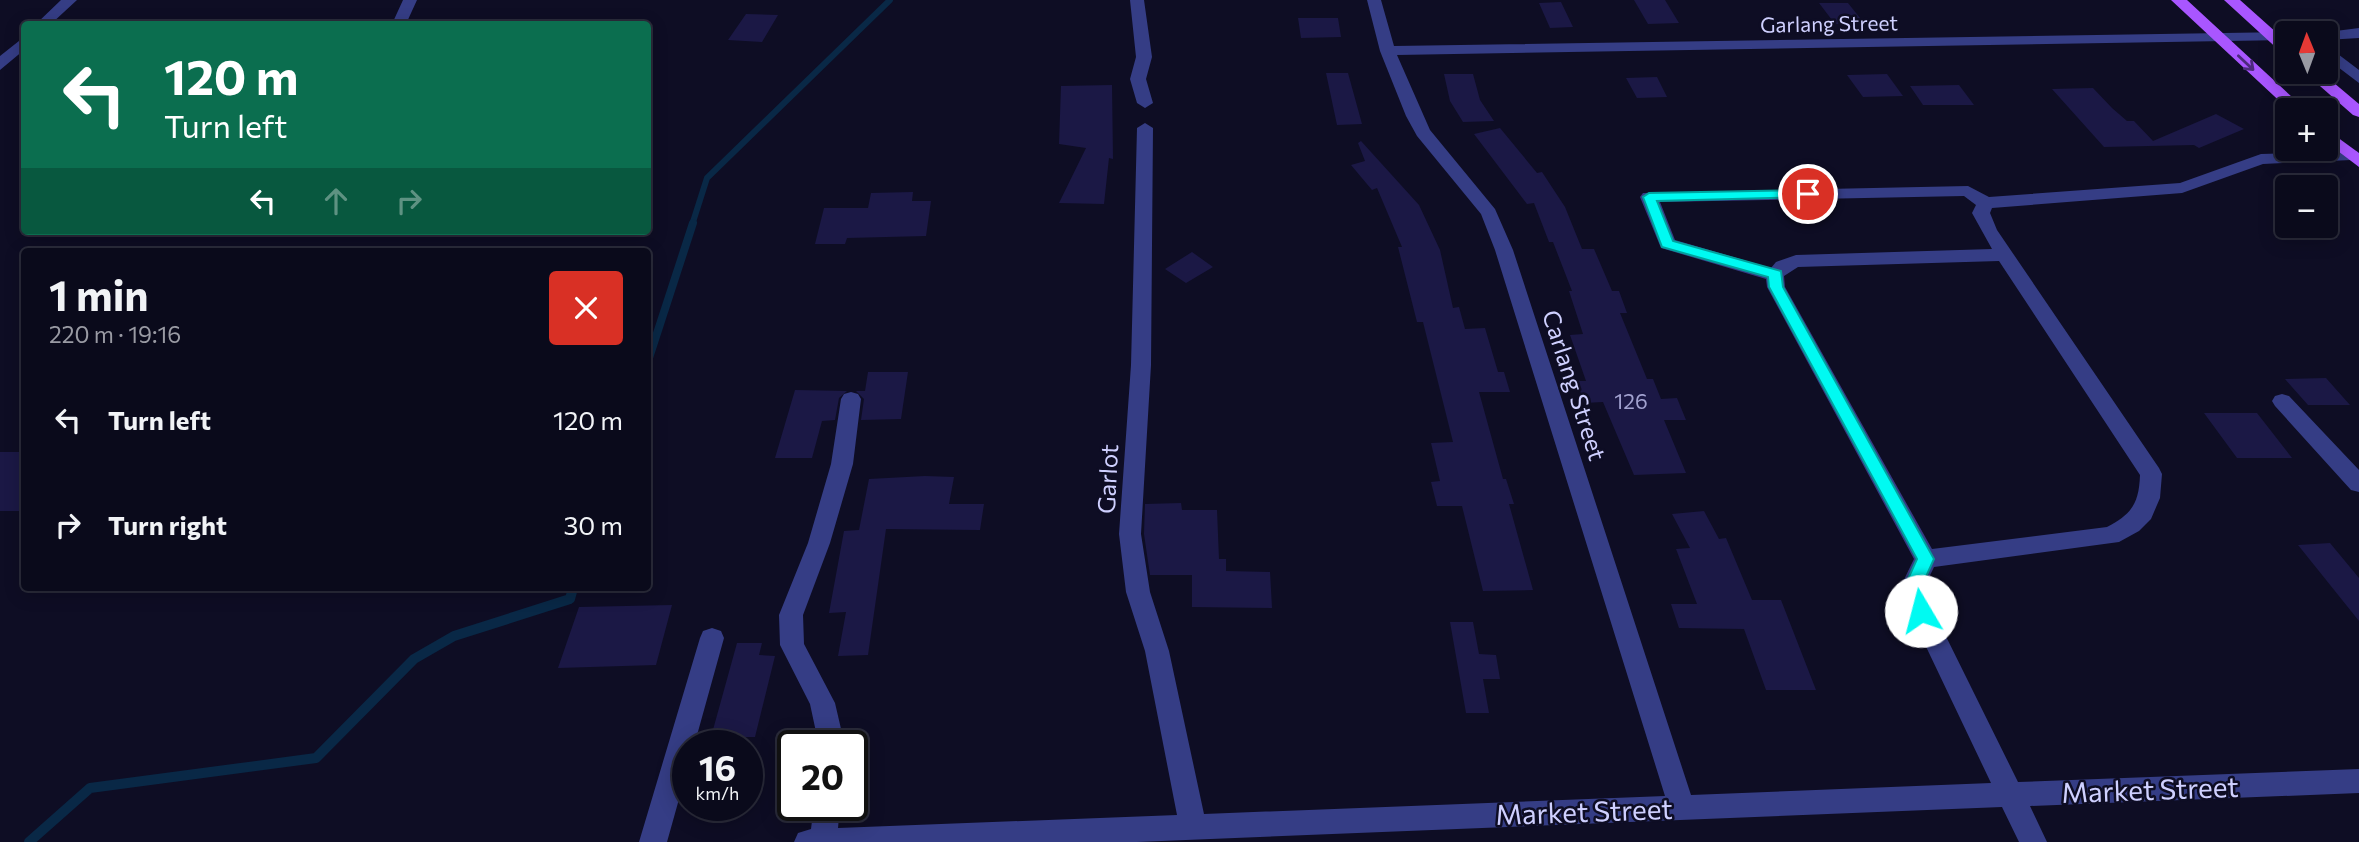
<!DOCTYPE html>
<html lang="en">
<head>
<meta charset="utf-8">
<style>
  :root { --surface:#0a0a1b; --page:#131324; --text:#f1f3f6; --muted:#999aa3; --line:#2a2b3a }
  body { margin:0; font-family:Commissioner,sans-serif; background:var(--page); color:var(--text); height:100vh; display:flex; flex-direction:column; font-size:26px; white-space:nowrap }
  * { box-sizing:border-box; margin:0 }
  p { font-size:23px; color:var(--muted) }
  .icon { flex:none; width:38px; height:38px; fill:none; stroke:currentColor; stroke-width:2; stroke-linecap:round; stroke-linejoin:round }
  .map { position:relative; flex:1; overflow:hidden }
  .details { position:absolute; left:21px; top:248px; width:630px; height:343px; display:flex; flex-direction:column; background:var(--surface); border-radius:7px; box-shadow:0 4px 18px #0003,0 0 0 2px var(--line) }
  .details>* { flex:none }
  .guide { position:absolute; left:21px; top:21px; width:630px; height:214px; border-radius:7px; box-shadow:0 4px 18px #0003,0 0 0 2px var(--line); background:#0b6e4f; color:#fff; overflow:hidden }
  .needle { width:46px; rotate:359deg }
  .controls { position:absolute; left:2275px; top:21px; display:grid; gap:14px }
  .controls a { display:grid; place-items:center; width:63px; height:63px; border-radius:7px; background:var(--surface); box-shadow:0 4px 18px #0003,0 0 0 2px var(--line); font-size:35px }
  .speed { position:absolute; left:672px; top:730px; display:flex; gap:14px; font-size:35px; font-weight:700; text-align:center }
  .speed>* { display:grid; place-content:center; width:91px; height:91px; border-radius:50%; background:var(--surface); box-shadow:0 4px 18px #0003,0 0 0 2px var(--line); line-height:1 }
  .speed small { font-size:18px; font-weight:400 }
  .speed .limit { border:4px solid #111; border-radius:10px; background:#fff; color:#111 }
  .pin { position:absolute; display:grid; place-items:center; width:60px; height:60px; color:#fff; margin:-30px; border:4px solid #fff; border-radius:50%; box-shadow:0 2px 7px #0007 }
  .me { position:absolute; width:77px; margin:-38px; rotate:352deg; stroke-linejoin:round; filter:drop-shadow(0 0 5px #0008) }
  .turn { display:flex; align-items:center; gap:24px; height:147px; padding:0 28px; font-size:32px }
  .turn .icon { width:91px; height:91px; stroke-width:2.5 }
  .turn b { display:block; font-size:49px; line-height:60px }
  .lanes { display:flex; align-items:center; height:66px; padding:0 28px; background:#0003; justify-content:center; gap:35px; direction:ltr }
  .lanes .off { opacity:.35 }
  .round { display:grid; place-items:center; flex:none; width:74px; height:74px; border-radius:7px; background:var(--page) }
  .summary { display:flex; align-items:center; justify-content:space-between; height:119px; padding:0 28px }
  h1 { font-size:42px; font-weight:700; line-height:52px }
  ul { padding:0; list-style:none }
  li { display:flex; align-items:center; gap:21px; height:105px; padding:0 28px }
  li div { flex:1 }
  li b { display:block; font-size:26px }
  li em { font-style:normal }
  .map>svg:first-child { display:block }
  .lines { fill:none; stroke-linecap:round; stroke-linejoin:round }
  .stream-far2 { stroke:#092846; stroke-width:6 }
  .stream-far1 { stroke:#092846; stroke-width:8 }
  .stream { stroke:#092846; stroke-width:10 }
  .building { fill:#1b1845 }
  .minor { fill:#353d85; fill-rule:evenodd }
  .major { fill:#a956ff; fill-rule:evenodd }
  .oneway { stroke:#4c2a7c }
  .route { fill:#00faf2; stroke:#00a29d; stroke-width:2 }
  .labels { text-anchor:middle; dominant-baseline:central; stroke-width:5; stroke-linejoin:round; paint-order:stroke }
  .far-street-label { font-size:21px; fill:#cfd0ff; stroke:#0e0d24 }
  .number-label { font-size:21px; fill:#a2a2d0 }
  .street-label { font-size:24px; fill:#cfd0ff; stroke:#0e0d24 }
  .near-street-label { font-size:28px; fill:#cfd0ff; stroke:#0e0d24 }
</style>
</head>
<body>
<div class="map">
<svg width="2359" height="842" viewBox="0 0 2359 842">
  <rect width="100%" height="100%" fill="#0e0d24"/>
  <g class="lines">
    <path class="stream-far2" d="M 692,225 L 707,178 L 890,0"/>
    <path class="stream-far1" d="M 648,361 L 693,223"/>
    <path class="stream" d="M 29,842 L 90,788 L 316,758 L 414,659 L 454,636 L 570,599 L 573,588"/>
  </g>
  <path class="building" d="M 1634,0 L 1665,0 L 1679,23 L 1648,24 Z
    M 1561,2 L 1573,27 L 1550,28 L 1539,3 Z
    M 1819,3 L 1848,3 L 1864,23 L 1835,24 Z
    M 746,14 L 778,15 L 762,42 L 728,40 Z
    M 1298,18 L 1338,18 L 1341,37 L 1301,38 Z
    M 1326,73 L 1348,73 L 1362,124 L 1337,125 Z
    M 1444,74 L 1473,74 L 1480,100 L 1494,121 L 1463,122 L 1450,101 Z
    M 1887,74 L 1903,96 L 1863,97 L 1847,75 Z
    M 1657,77 L 1667,97 L 1637,98 L 1626,78 Z
    M 1112,85 L 1113,159 L 1109,158 L 1104,204 L 1059,203 L 1086,148 L 1059,144 L 1061,86 Z
    M 1959,85 L 1974,105 L 1923,105 L 1910,86 Z
    M 2093,88 L 2112,108 L 2127,121 L 2134,121 L 2153,141 L 2216,114 L 2244,129 L 2199,148 L 2194,145 L 2104,147 L 2052,89 Z
    M 1500,128 L 1537,173 L 1542,172 L 1565,207 L 1582,249 L 1594,249 L 1612,291 L 1619,291 L 1627,313 L 1620,313 L 1647,379 L 1653,379 L 1661,399 L 1677,398 L 1686,420 L 1664,420 L 1686,473 L 1634,475 L 1603,402 L 1584,403 L 1577,381 L 1586,381 L 1570,335 L 1583,334 L 1569,291 L 1572,291 L 1553,242 L 1549,242 L 1534,203 L 1527,204 L 1474,134 Z
    M 1361,141 L 1419,205 L 1440,250 L 1453,308 L 1459,307 L 1465,329 L 1485,328 L 1498,372 L 1504,372 L 1510,392 L 1479,392 L 1503,479 L 1506,479 L 1514,504 L 1509,504 L 1533,590 L 1483,591 L 1462,506 L 1437,506 L 1431,482 L 1440,481 L 1431,443 L 1453,442 L 1423,322 L 1417,322 L 1398,247 L 1402,247 L 1377,188 L 1372,190 L 1351,165 L 1365,161 L 1358,143 Z
    M 913,192 L 912,201 L 931,201 L 926,236 L 847,238 L 845,244 L 815,244 L 824,208 L 868,208 L 871,193 Z
    M 1192,252 L 1213,267 L 1186,283 L 1165,269 Z
    M 868,372 L 908,372 L 901,419 L 861,420 L 864,399 L 856,391 L 865,391 Z
    M 2326,378 L 2350,405 L 2308,405 L 2285,379 Z
    M 795,390 L 847,391 L 839,398 L 835,420 L 822,421 L 812,458 L 775,458 Z
    M 2204,413 L 2257,413 L 2292,458 L 2237,458 Z
    M 0,452 L 24,452 L 24,511 L 0,511 Z
    M 925,476 L 954,477 L 949,504 L 984,504 L 980,530 L 886,529 L 868,655 L 838,656 L 846,612 L 829,613 L 844,531 L 859,530 L 869,479 Z
    M 1181,503 L 1182,510 L 1217,510 L 1219,559 L 1226,559 L 1226,571 L 1270,572 L 1272,608 L 1192,607 L 1192,575 L 1150,575 L 1144,534 L 1145,504 Z
    M 1704,511 L 1719,539 L 1726,538 L 1752,600 L 1781,600 L 1816,690 L 1766,690 L 1744,629 L 1679,628 L 1671,604 L 1697,604 L 1676,549 L 1690,548 L 1672,514 Z
    M 2330,543 L 2359,578 L 2359,621 L 2298,545 Z
    M 672,605 L 656,665 L 558,668 L 579,607 Z
    M 1450,622 L 1473,622 L 1479,654 L 1496,655 L 1500,679 L 1483,679 L 1489,713 L 1466,713 Z
    M 737,643 L 762,643 L 759,655 L 775,656 L 755,737 L 711,737 Z"/>
  <g class="lines">
    <path class="minor" d="M 61,0 L 77,0 L 51,24 L 36,24 Z
      M 403,0 L 417,0 L 406,24 L 392,24 Z
      M 1130,0 L 1144,0 L 1152,57 L 1146,79 L 1153,103 L 1145,108 L 1137,103 L 1130,79 L 1136,57 Z
      M 1367,0 L 1381,0 L 1394,46 L 2292,32 L 2287,33 L 2287,40 L 1397,55 L 1430,130 L 1495,209 L 1513,250 L 1691,795 L 1991,783 L 1899,590 L 1914,559 L 1767,287 L 1766,279 L 1661,248 L 1640,197 L 1643,193 L 1968,186 L 1989,197 L 2180,183 L 2261,154 L 2357,151 L 2359,156 L 2351,160 L 2263,164 L 2182,193 L 1992,208 L 1990,213 L 1997,230 L 2159,468 L 2162,474 L 2160,498 L 2151,519 L 2139,531 L 2119,542 L 1934,567 L 1923,590 L 2018,782 L 2359,769 L 2359,793 L 2030,806 L 2047,842 L 2019,842 L 2002,807 L 1137,842 L 794,842 L 798,833 L 811,829 L 814,805 L 840,805 L 838,828 L 1177,815 L 1145,651 L 1126,592 L 1119,534 L 1131,365 L 1137,128 L 1145,123 L 1153,128 L 1151,365 L 1141,534 L 1150,592 L 1169,651 L 1204,814 L 1665,796 L 1495,250 L 1481,214 L 1417,136 L 1406,116 L 1380,51 ZM 1964,196 L 1976,205 L 1972,213 L 1992,249 L 1796,255 L 1776,262 L 1771,268 L 1675,240 L 1660,202 ZM 1999,261 L 2140,475 C 2139,503 2132,514 2107,527 L 1932,549 L 1785,287 L 1784,276 L 1798,267 Z
      M 2359,28 L 2359,38 L 2326,40 L 2326,33 L 2320,33 Z
      M 24,37 L 24,50 L 0,70 L 0,56 Z
      M 2326,45 L 2359,70 L 2359,83 L 2326,58 Z
      M 851,392 L 858,394 L 861,399 L 853,464 L 830,543 L 803,615 L 804,644 L 835,703 L 845,746 L 819,746 L 810,704 L 780,645 L 779,615 L 808,543 L 831,464 L 841,399 L 844,394 Z
      M 2282,394 L 2289,396 L 2359,470 L 2359,492 L 2351,490 L 2275,406 L 2272,401 L 2275,396 Z
      M 712,628 L 721,631 L 724,638 L 694,746 L 688,746 L 688,767 L 667,842 L 639,842 L 700,638 L 703,631 Z"/>
    <path class="major" d="M 2171,0 L 2187,0 L 2306,110 L 2289,110 Z
      M 2224,0 L 2240,0 L 2287,42 L 2287,55 L 2282,53 Z
      M 2304,72 L 2321,72 L 2359,104 L 2359,117 L 2353,115 Z
      M 2326,129 L 2359,153 L 2359,167 L 2326,142 Z"/>
  </g>
  <defs><path id="oneway-shaft" d="M-6 0H5M1.5-3L5.5 0L1.5 3" fill="none" stroke-width="1.6" stroke-linecap="round" stroke-linejoin="round" transform="scale(1.75)"/></defs>
  <use class="oneway" href="#oneway-shaft" transform="translate(2246 63) rotate(43)"/>
  <path class="route" d="M 1808,190 L 1815,194 L 1813,197 L 1657,201 L 1673,241 L 1781,271 L 1783,287 L 1934,559 L 1920,590 L 1930,611 L 1921,619 L 1915,617 L 1903,590 L 1917,559 L 1769,287 L 1768,277 L 1662,247 L 1643,197 L 1649,193 Z"/>
  <g class="labels">
    <g class="far-street-label">
      <text transform="translate(1829 23) rotate(-1)">Garlang Street</text>
    </g>
    <g class="number-label">
      <text x="1631" y="400">126</text>
    </g>
    <g class="street-label">
      <text transform="translate(1575 385) rotate(72)">Carlang Street</text>
      <text transform="translate(1107 479) rotate(-87)">Garlot</text>
    </g>
    <g class="near-street-label">
      <text transform="translate(2150 789) rotate(-2)">Market Street</text>
      <text transform="translate(1584 811) rotate(-2)">Market Street</text>
    </g>
  </g>
</svg>
<div class="controls">
<a><svg class="needle" viewBox="-14 -14 28 28"><path d="M0-13l5 13h-10z" fill="#e53935"/><path d="M0 13l5-13h-10z" fill="#999aa3"/></svg></a>
<a>+</a>
<a>−</a>
</div>
<div class="speed"><div>16<small>km/h</small></div><div class="limit">20</div></div>
<div class="pin" style="left:1808px;top:194px;background:#d93025"><svg class="icon" aria-label="arrive" viewBox="0 0 24 24"><path d="M6 21V4h12l-3 4 3 4H6"/></svg></div>
<svg class="me" style="left:1921px;top:611px" viewBox="-20 -20 40 40"><circle r="19" fill="#fff"/><path d="M0-13L10 11 0 6-10 11z" fill="#00faf2"/></svg>
<div class="guide">
<div class="turn"><svg class="icon" aria-label="left" viewBox="0 0 24 24"><path d="M17 20v-9H6M10 6l-5 5 5 5"/></svg><div><b>120 m</b>Turn left</div></div>
<div class="lanes"><svg class="icon" aria-label="left" viewBox="0 0 24 24"><path d="M17 20v-9H6M10 6l-5 5 5 5"/></svg><svg class="icon off" aria-label="ahead" viewBox="0 0 24 24"><path d="M12 20V5M6 11l6-6 6 6"/></svg><svg class="icon off" aria-label="right" viewBox="0 0 24 24"><path d="M7 20v-9h11M14 6l5 5-5 5"/></svg></div>
</div>
<section class="details">
<div class="summary"><div><h1>1 min</h1><p>220 m · 19:16</p></div><a class="round" style="background:#d93025;color:#fff"><svg class="icon" aria-label="close" viewBox="0 0 24 24"><path d="M6 6l12 12M18 6L6 18"/></svg></a></div>
<ul>
<li><svg class="icon" aria-label="left" viewBox="0 0 24 24"><path d="M17 20v-9H6M10 6l-5 5 5 5"/></svg><div><b>Turn left</b></div><em>120 m</em></li>
<li><svg class="icon" aria-label="right" viewBox="0 0 24 24"><path d="M7 20v-9h11M14 6l5 5-5 5"/></svg><div><b>Turn right</b></div><em>30 m</em></li>
</ul>
</section>
</div>
</body>
</html>
